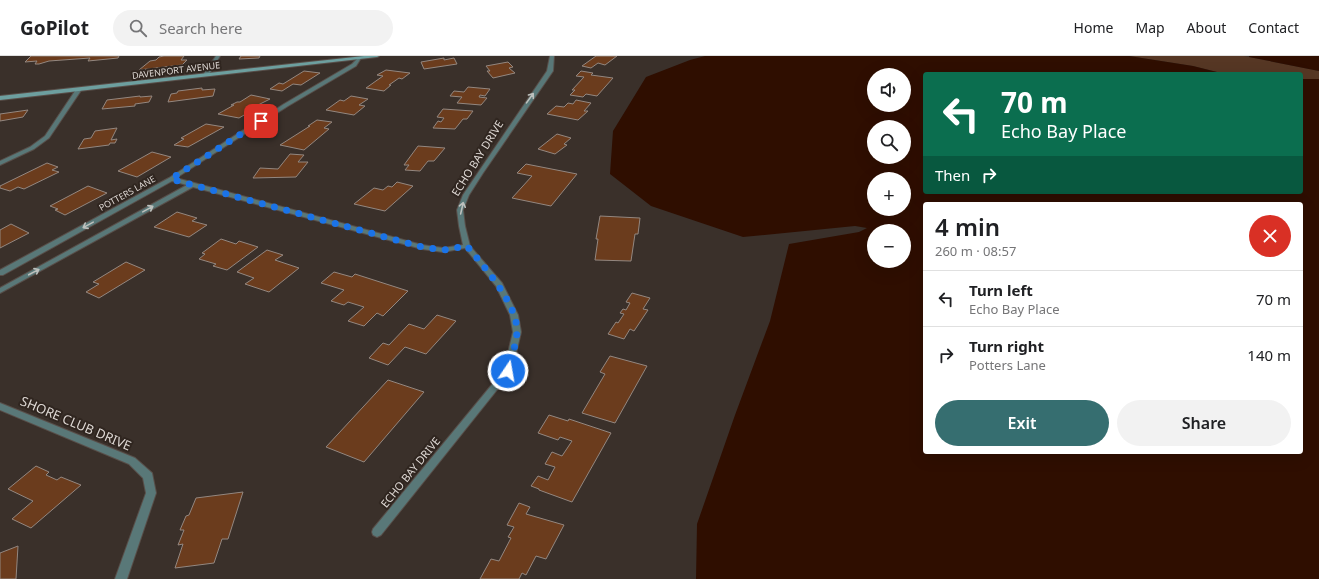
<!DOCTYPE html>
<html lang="en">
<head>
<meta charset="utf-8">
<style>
  :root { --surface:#fff; --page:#f2f2f2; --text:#202124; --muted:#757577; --line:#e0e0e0; --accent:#366e70 }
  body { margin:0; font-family:"Noto Sans",sans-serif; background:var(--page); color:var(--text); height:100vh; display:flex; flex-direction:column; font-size:15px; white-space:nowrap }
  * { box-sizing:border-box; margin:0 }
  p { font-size:13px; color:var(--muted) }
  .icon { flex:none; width:22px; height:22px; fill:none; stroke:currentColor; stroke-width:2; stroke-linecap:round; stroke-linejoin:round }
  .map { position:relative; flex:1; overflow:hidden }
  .details { position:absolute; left:923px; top:146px; width:380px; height:252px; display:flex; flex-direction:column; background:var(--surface); border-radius:4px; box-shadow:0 4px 16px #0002 }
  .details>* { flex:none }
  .hud { position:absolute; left:923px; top:16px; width:380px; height:122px; border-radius:4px; box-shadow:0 4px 16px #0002; background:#0b6e4f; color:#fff; overflow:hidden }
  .tools { position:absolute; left:867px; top:12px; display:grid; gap:8px }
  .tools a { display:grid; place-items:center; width:44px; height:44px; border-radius:50%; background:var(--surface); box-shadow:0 4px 16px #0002; font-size:20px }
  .pin { position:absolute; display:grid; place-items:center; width:34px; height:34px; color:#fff; margin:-17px; border-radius:8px; box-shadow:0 2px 6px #0006 }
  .me { position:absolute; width:44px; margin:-22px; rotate:12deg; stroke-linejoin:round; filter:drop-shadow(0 0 3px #0008) }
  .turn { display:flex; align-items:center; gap:14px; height:84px; padding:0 12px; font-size:18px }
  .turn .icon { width:52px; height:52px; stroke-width:2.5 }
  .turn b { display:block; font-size:28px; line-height:34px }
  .then { display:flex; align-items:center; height:38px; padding:0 12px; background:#0003; gap:8px; font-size:15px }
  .round { display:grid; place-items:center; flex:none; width:42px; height:42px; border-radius:21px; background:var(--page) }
  .overview { display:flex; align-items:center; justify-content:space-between; height:68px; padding:0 12px }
  h1 { font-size:24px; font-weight:600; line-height:30px }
  .cta { display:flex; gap:8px; margin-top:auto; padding:8px 12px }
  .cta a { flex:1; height:46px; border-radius:24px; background:var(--accent); color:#fff; font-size:16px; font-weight:600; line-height:46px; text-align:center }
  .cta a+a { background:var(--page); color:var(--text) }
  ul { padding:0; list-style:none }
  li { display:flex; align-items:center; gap:12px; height:56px; padding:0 12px; border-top:1px solid var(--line) }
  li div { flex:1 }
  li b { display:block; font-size:15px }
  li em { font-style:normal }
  header { display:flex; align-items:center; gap:24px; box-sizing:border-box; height:56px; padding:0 20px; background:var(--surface); border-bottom:1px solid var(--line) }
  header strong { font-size:19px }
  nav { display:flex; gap:22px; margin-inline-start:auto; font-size:14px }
  .search { width:280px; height:36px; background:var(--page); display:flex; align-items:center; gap:10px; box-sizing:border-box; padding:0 14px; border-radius:22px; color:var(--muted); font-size:15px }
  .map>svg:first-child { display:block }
  .green { fill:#563724 }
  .water { fill:#2f0e00; fill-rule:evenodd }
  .building { fill:#6b3c1d; stroke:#938780 }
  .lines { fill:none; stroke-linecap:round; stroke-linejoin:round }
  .street-casing { stroke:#584e49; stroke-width:2 }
  .secondary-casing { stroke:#584e49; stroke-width:2 }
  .street { fill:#597878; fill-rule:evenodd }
  .secondary { fill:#6d9f9f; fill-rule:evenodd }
  .oneway { stroke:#bdc0bd }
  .route { stroke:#1a73e8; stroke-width:7; stroke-dasharray:0 12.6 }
  .labels { text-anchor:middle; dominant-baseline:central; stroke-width:4; stroke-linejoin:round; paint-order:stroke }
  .far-street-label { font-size:9px; fill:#ded8d4; stroke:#302620 }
  .street-label { font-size:11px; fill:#ded8d4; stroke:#302620 }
  .near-street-label { font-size:13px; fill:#ded8d4; stroke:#302620 }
</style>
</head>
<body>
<header>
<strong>GoPilot</strong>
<div class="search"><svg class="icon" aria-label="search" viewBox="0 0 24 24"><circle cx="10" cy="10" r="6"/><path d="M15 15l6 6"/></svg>Search here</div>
<nav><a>Home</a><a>Map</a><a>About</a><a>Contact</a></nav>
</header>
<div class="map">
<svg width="1319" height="523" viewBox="0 0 1319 523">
  <rect width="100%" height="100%" fill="#3a302a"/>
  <path class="green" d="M 1129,0 L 1244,0 L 1319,15 L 1319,23 L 1301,23 L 1301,18 L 1225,18 L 1193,10 Z"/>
  <path class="water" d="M 705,0 L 1129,0 L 1193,10 L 1225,18 L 925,18 L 925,136 L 1301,136 L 1301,23 L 1319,23 L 1319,523 L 696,523 L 697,468 L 735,359 L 770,265 L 789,188 L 859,176 L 867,172 L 855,170 L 743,181 L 651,150 L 610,118 L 613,75 L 646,21 L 690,4 ZM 874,19 L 904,19 L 904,49 L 874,49 ZM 874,71 L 904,71 L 904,101 L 874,101 ZM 874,123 L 904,123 L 904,153 L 874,153 ZM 925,148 L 1301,148 L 1301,396 L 925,396 ZM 874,175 L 904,175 L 904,205 L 874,205 Z
    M 1249,0 L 1319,0 L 1319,15 L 1249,1 Z"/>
  <path class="building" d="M 31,0 L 119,0 L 118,2 L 88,5 L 90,2 L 49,5 L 39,8 L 35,8 L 37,5 L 25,6 Z
    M 164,0 L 184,0 L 181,4 L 187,4 L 182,9 L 139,14 L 150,5 L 156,4 L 159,1 Z
    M 241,0 L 260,0 L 259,2 L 239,3 Z
    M 596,0 L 617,0 L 605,9 L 598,7 L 591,12 L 582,10 Z
    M 444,2 L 444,4 L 454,2 L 457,8 L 424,13 L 421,6 Z
    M 508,6 L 513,11 L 509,12 L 515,17 L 493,22 L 487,15 L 490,15 L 486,10 Z
    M 386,14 L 410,17 L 402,23 L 399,22 L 389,29 L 391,29 L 384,35 L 366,32 L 383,20 L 377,19 Z
    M 304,15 L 320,17 L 301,29 L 293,28 L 282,35 L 270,33 L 279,27 L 283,28 Z
    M 581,15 L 593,17 L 591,19 L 613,22 L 597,40 L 586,38 L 583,41 L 570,39 L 575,34 L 572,34 L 584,21 L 576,20 Z
    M 468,31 L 490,33 L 485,40 L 480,39 L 479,41 L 487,42 L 481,49 L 457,47 L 462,41 L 450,40 L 454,35 L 464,36 Z
    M 202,32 L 202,34 L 215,33 L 213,40 L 168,46 L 171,38 L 177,37 L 178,35 Z
    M 251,39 L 270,43 L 248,54 L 251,55 L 239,62 L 218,58 L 234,49 L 231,49 L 237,46 L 240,46 Z
    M 140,40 L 140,41 L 152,40 L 149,46 L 135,48 L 135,50 L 102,53 L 107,44 Z
    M 351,40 L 368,43 L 359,49 L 365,50 L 354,59 L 326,54 L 340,44 L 344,45 Z
    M 576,44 L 591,47 L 584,55 L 588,55 L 578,64 L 547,58 L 556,50 L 564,51 L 568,47 L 573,48 Z
    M 443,53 L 473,55 L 467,63 L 463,63 L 455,73 L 433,72 L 438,65 L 441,66 L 444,62 L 437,61 Z
    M 28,54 L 23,61 L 0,65 L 0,58 Z
    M 317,64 L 332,66 L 324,72 L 329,73 L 304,94 L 280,89 L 310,70 L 308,70 Z
    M 206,68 L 224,71 L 188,91 L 174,89 L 184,83 L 181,82 Z
    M 117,72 L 111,84 L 117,83 L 115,87 L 110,87 L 109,89 L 78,93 L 84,83 L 91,82 L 95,75 Z
    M 557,78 L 571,82 L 564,88 L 567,89 L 555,98 L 538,93 Z
    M 418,90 L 445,92 L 434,105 L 428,105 L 420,115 L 405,114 L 409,109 L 404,109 Z
    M 152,96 L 171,101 L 137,121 L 118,115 Z
    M 290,98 L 304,99 L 298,106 L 308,106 L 296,121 L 253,122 L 260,112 L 278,113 Z
    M 47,107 L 58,111 L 52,114 L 59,116 L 24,133 L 18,131 L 10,135 L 0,132 L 0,130 Z
    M 526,108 L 577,118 L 551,150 L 512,142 L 532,120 L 517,117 Z
    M 397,126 L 413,130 L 385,155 L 354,148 L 374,132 L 383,134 L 388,130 L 392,131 Z
    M 88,130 L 107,137 L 65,159 L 55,154 L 58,153 L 50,150 Z
    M 177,156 L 197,162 L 192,165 L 207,169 L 189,181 L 154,171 Z
    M 600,160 L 640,162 L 638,178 L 635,178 L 631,205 L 595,204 L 598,183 L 596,183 Z
    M 11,168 L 29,177 L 0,192 L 0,174 Z
    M 221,183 L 236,188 L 239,185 L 258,191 L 227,214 L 213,210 L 216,208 L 199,203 L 205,198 L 202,197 Z
    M 267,194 L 283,199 L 275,204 L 299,212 L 269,236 L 245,228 L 254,222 L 237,216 Z
    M 126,206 L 145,214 L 99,242 L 86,236 L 99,228 L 93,226 Z
    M 334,216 L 352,221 L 355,218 L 408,235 L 383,260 L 377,257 L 364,270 L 348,265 L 364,251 L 348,246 L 344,249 L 331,245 L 344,234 L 321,227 Z
    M 632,237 L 650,242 L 643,253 L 648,254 L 634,275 L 630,273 L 624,283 L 608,278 L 616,266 L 618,267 L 624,258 L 620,257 L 623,253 L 626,254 L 630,247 L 626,246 Z
    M 437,259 L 456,265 L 426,298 L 405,291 L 388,309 L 369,302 L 383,287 L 389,289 L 409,268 L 424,273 Z
    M 610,300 L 647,310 L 615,367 L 582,357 L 605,318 L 600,316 Z
    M 388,324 L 424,336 L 364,406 L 326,391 Z
    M 549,359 L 568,365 L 569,363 L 611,377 L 572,446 L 539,434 L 539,433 L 531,430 L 538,420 L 548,424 L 555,411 L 545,408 L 552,396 L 562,400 L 572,385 L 560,381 L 558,384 L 538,377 Z
    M 36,410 L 49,416 L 46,419 L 57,424 L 61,421 L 81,429 L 31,472 L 12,463 L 33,445 L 8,433 Z
    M 243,436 L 228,483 L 222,483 L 214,507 L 175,512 L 183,488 L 178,489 L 184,474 L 180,474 L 186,460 L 189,459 L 196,442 Z
    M 519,447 L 530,451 L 526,458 L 564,469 L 546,503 L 536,500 L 526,519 L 522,517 L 519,523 L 480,523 L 491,503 L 499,505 L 511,482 L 508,481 L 514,471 L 507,469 Z
    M 18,490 L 16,523 L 0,523 L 0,497 Z"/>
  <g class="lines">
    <g class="street-casing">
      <path id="street" d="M 216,0 L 220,0 L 208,20 L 204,20 L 203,19 Z
        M 550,0 L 554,0 L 553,15 L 483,117 L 469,139 L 463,154 L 465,170 L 470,190 L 502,227 L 518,259 L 521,276 L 512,315 L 381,479 L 377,481 L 373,479 L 372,476 L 373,473 L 504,314 L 513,276 L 510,259 L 496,230 L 465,192 L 443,196 L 422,193 L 193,131 L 0,237 L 0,232 L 187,129 L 172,125 L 3,219 L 0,219 L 0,214 L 169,122 L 284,48 L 352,8 L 359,1 L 361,2 L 356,10 L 288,50 L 176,122 L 422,189 L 443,192 L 463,189 L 459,170 L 457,154 L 463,139 L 547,15 Z
        M 77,32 L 82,33 L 49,82 L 34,93 L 0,109 L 0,105 L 30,91 L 45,80 Z
        M 0,347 L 135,402 L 152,417 L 156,437 L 127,523 L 115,523 L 146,437 L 143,422 L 129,408 L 0,354 Z"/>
    </g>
    <g class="secondary-casing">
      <path id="secondary" d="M 364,0 L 379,0 L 377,1 L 0,44 L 0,40 Z"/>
    </g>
    <use href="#street" class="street"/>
    <use href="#secondary" class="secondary"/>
  </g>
  <defs><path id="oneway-shaft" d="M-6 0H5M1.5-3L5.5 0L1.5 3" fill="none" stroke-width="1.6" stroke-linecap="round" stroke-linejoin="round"/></defs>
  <g class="oneway">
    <use href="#oneway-shaft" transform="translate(530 42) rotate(-54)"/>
    <use href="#oneway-shaft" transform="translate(462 152) rotate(-77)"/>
    <use href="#oneway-shaft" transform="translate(148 153) rotate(-29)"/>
    <use href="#oneway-shaft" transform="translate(88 169) rotate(151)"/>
    <use href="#oneway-shaft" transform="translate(34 216) rotate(-28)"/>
  </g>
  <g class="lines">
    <path class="route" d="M 261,65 L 171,123 L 422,191 L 443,194 L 467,190 C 484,211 518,248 517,276 C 516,289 511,303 508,315"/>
  </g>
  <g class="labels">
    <g class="far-street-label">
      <text transform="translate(176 14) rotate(-7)">DAVENPORT AVENUE</text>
      <text transform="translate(127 137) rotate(-29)">POTTERS LANE</text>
    </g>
    <g class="street-label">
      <text transform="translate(477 102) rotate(-58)">ECHO BAY DRIVE</text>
      <text transform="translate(410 416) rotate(-51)">ECHO BAY DRIVE</text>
    </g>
    <g class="near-street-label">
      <text transform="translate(76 367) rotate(23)">SHORE CLUB DRIVE</text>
    </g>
  </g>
</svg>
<div class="tools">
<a><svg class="icon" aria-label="sound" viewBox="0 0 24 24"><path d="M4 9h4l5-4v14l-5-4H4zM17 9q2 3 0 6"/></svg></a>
<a><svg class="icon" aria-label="search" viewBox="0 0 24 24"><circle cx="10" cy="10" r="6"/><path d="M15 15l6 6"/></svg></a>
<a>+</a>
<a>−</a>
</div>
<div class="pin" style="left:261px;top:65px;background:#d93025"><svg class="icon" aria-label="arrive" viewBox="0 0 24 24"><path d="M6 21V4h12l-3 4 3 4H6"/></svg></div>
<svg class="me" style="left:508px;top:315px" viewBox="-20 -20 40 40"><circle r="17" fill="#1a73e8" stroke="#fff" stroke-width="3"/><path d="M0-11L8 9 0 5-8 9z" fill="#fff"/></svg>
<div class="hud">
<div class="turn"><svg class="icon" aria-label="left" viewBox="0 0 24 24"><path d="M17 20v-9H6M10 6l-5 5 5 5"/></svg><div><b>70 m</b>Echo Bay Place</div></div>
<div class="then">Then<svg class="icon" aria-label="right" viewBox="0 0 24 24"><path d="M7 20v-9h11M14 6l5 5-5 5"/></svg></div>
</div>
<section class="details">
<div class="overview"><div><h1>4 min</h1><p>260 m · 08:57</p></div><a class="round" style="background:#d93025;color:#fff"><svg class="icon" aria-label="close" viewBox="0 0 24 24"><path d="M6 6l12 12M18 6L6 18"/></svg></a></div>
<ul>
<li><svg class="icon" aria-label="left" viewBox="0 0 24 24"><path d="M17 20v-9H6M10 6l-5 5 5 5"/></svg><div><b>Turn left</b><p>Echo Bay Place</p></div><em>70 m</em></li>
<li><svg class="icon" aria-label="right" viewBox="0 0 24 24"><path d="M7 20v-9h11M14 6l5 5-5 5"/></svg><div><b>Turn right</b><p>Potters Lane</p></div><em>140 m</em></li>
</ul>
<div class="cta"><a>Exit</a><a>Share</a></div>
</section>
</div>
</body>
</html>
